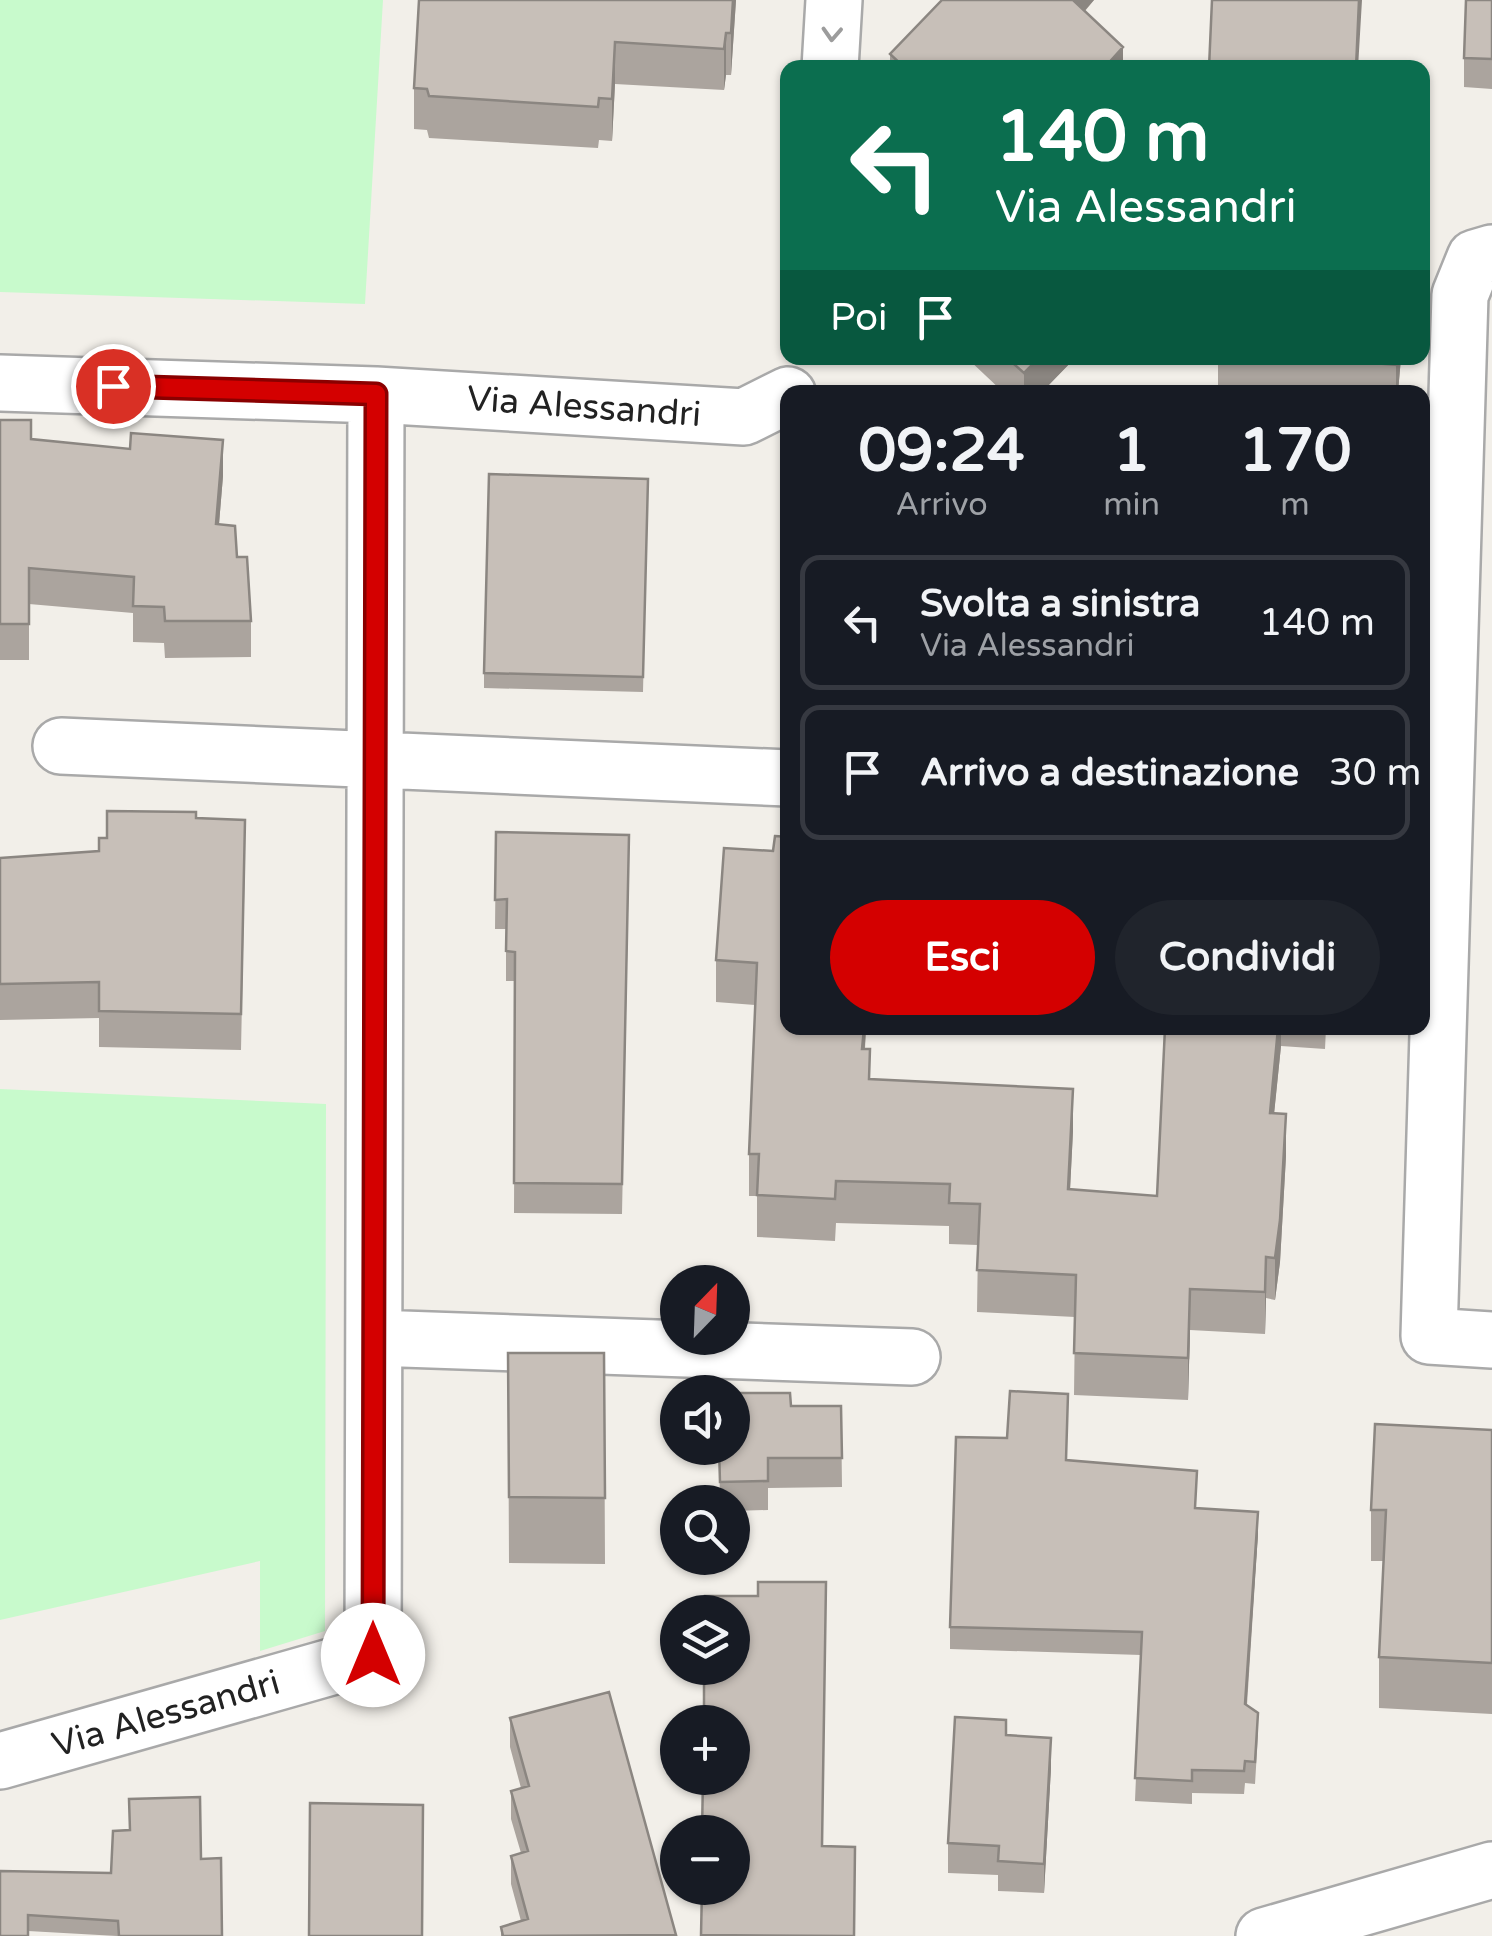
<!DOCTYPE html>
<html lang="it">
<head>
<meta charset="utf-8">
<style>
  :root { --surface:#171b24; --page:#20242c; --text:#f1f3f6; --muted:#9ea1a6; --line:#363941; --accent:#d40000 }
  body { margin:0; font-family:"Varela Round",sans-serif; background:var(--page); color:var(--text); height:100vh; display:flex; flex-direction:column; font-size:38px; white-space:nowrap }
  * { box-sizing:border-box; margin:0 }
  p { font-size:32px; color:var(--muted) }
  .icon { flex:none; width:55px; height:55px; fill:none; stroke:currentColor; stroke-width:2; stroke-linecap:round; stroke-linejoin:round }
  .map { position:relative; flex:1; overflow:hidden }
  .details { position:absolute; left:780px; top:385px; width:650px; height:650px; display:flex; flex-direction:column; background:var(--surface); border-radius:20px; box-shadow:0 2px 8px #0004 }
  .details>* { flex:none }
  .guide { position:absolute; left:780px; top:60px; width:650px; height:305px; border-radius:20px; box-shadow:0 2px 8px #0004; background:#0b6e4f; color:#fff; overflow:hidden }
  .needle { width:65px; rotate:23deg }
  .buttons { position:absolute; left:660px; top:1265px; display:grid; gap:20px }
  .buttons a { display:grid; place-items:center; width:90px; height:90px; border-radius:50%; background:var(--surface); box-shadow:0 2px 8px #0004; font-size:50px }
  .pin { position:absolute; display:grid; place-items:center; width:85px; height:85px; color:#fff; margin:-42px; border:5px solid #fff; border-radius:50%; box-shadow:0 2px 10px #0007 }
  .me { position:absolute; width:110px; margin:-55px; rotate:0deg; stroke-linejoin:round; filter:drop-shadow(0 0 8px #0008) }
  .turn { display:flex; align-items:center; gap:35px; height:210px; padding:0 50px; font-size:45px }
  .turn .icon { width:130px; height:130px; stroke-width:2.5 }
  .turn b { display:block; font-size:70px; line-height:85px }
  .then { display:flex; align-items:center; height:95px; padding:0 50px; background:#0003; gap:20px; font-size:38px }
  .eta { display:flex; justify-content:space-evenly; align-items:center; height:170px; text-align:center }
  .eta b { font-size:60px; font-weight:700; line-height:70px }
  .cta { display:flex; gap:20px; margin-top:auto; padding:20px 50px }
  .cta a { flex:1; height:115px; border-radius:60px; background:var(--accent); color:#fff; font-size:40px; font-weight:700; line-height:115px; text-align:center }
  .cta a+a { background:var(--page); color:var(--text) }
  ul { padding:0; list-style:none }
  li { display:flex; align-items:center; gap:30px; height:135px; margin:0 20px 15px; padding:0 30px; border:5px solid var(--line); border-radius:20px }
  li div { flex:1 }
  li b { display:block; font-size:38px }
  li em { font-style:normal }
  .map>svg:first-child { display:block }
  .park { fill:#c8facc }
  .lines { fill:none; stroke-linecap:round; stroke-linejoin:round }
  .minor-casing { stroke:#a9a9a9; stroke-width:60 }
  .minor { stroke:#fff; stroke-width:55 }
  .wall { fill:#aba49e }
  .shaded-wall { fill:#8b8681 }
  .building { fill:#c7bfb8; stroke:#8b8681; stroke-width:2.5 }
  .oneway { stroke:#9c9c9c }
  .route-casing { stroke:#8a0000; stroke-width:25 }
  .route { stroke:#d40000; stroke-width:18 }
  .labels { text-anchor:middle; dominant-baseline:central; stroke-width:8; stroke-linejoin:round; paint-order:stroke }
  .street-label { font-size:35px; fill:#222; stroke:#fff }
</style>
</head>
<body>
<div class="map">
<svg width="1492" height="1936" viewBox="0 0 1492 1936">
  <rect width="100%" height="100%" fill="#f2efe9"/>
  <path class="park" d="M 0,0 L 383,0 L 365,304 L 0,292 Z
    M 0,1089 L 326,1104 L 325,1631 L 260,1651 L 260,1561 L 0,1620 Z"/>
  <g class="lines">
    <g class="minor-casing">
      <path id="minor" d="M 830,68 L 834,0
        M 1492,253 L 1475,258 L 1460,295 L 1429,1336 L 1492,1340
        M 0,383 L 376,395 L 744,417 L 788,395
        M 61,746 L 788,778
        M 374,1338 L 912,1357
        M 0,1761 L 373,1655 L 376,395
        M 1264,1936 L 1492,1870"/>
    </g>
    <use href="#minor" class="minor"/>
  </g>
  <path class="wall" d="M 736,0 L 731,75 L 726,75 L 724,90 L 615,84 L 612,141 L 599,140 L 598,148 L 429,138 L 427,130 L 414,129 L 414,88 Z
    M 942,0 L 1094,0 L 1085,11 L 1123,68 L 890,68 L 890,54 Z
    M 1492,0 L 1492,89 L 1464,87 L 1464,58 Z
    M 967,358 L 1075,358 L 1042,392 L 1003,392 Z
    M 1218,358 L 1401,358 L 1398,392 L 1218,392 Z
    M 0,420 L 31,439 L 223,476 L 219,524 L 237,557 L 251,621 L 251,657 L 165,658 L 164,643 L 133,642 L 133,613 L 29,604 L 29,660 L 0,660 Z
    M 648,479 L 643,692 L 484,688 L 484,673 Z
    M 196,818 L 245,856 L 241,1050 L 99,1047 L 99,1018 L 0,1020 L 0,858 L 99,851 L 107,838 Z
    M 496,832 L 629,864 L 622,1214 L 514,1213 L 515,981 L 506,981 L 506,929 L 495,929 Z
    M 773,851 L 866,1028 L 865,1049 L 870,1079 L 1073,1131 L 1070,1189 L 1157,1196 L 1165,1028 L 1326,1028 L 1325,1049 L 1281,1046 L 1274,1113 L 1286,1156 L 1280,1262 L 1275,1300 L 1266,1298 L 1265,1334 L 1190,1330 L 1188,1400 L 1074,1395 L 1075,1317 L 977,1312 L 978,1245 L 949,1244 L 949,1226 L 836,1223 L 835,1241 L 757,1237 L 757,1196 L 749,1196 L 749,1154 L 755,1005 L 716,1002 L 716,960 Z
    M 508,1353 L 604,1353 L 605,1564 L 509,1563 Z
    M 791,1406 L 841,1406 L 842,1487 L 768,1488 L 768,1510 L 732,1511 L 732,1502 L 720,1502 L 719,1448 Z
    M 1492,1430 L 1492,1714 L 1379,1708 L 1379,1657 L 1383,1561 L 1371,1561 L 1371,1510 Z
    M 1067,1460 L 1196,1508 L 1258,1534 L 1247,1705 L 1258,1735 L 1255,1784 L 1245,1783 L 1244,1794 L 1192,1793 L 1192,1804 L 1135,1801 L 1141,1655 L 950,1649 L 950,1627 Z
    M 609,1692 L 676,1936 L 501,1936 L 501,1927 L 521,1921 L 511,1884 L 511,1856 L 521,1853 L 511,1819 L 511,1791 L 521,1788 L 510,1747 L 510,1718 Z
    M 1006,1735 L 1051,1768 L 1044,1893 L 998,1891 L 998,1875 L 948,1873 L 948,1843 Z
    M 201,1859 L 222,1936 L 117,1936 L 28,1931 L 0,1871 L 111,1873 Z"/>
  <path class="shaded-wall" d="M 733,0 L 736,0 L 731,75 L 731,33 Z
    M 1066,0 L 1094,0 L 1066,32 Z
    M 1359,0 L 1362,0 L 1358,68 L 1356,68 Z
    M 726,33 L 726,75 L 724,90 L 724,49 Z
    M 615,42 L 615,84 L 612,141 L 612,99 Z
    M 1123,47 L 1123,68 L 1104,68 Z
    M 1039,358 L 1075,358 L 1042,392 L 1024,392 L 1024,373 Z
    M 1396,358 L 1401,358 L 1398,392 L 1396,392 Z
    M 223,440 L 223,476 L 216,560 L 216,524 Z
    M 864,1028 L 866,1028 L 862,1090 L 862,1049 Z
    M 1278,1028 L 1281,1028 L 1281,1046 L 1270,1154 L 1270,1113 Z
    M 1073,1089 L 1073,1131 L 1068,1230 L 1068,1189 Z
    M 1286,1114 L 1286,1156 L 1280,1262 L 1275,1300 L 1275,1258 Z
    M 1266,1257 L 1266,1298 L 1265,1334 L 1265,1292 Z
    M 1190,1289 L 1190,1330 L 1188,1400 L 1188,1358 Z
    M 1258,1512 L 1258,1534 L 1245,1727 L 1245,1704 Z
    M 1051,1738 L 1051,1768 L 1044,1893 L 1044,1864 Z"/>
  <path class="building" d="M 419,0 L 733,0 L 731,33 L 726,33 L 724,49 L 615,42 L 612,99 L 599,98 L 598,107 L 429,96 L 427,89 L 414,88 Z
    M 942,0 L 1073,0 L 1123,47 L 1104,68 L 905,68 L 890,54 Z
    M 1212,0 L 1359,0 L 1356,68 L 1209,68 Z
    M 1466,0 L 1492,0 L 1492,59 L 1464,58 Z
    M 1007,358 L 1039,358 L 1024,373 Z
    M 1312,358 L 1396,358 L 1396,365 Z
    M 0,420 L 31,420 L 31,439 L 130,449 L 131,433 L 223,440 L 216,524 L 235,526 L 237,557 L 247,557 L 251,621 L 165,621 L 164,607 L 133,606 L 134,577 L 29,568 L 29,624 L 0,624 Z
    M 489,474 L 648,479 L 643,677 L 484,673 Z
    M 107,811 L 196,812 L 196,818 L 245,820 L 241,1014 L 99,1011 L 99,982 L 0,984 L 0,858 L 99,851 L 99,838 L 107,838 Z
    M 496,832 L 629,835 L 622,1184 L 514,1183 L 515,952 L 506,951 L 507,899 L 495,900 Z
    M 775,836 L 788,837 L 788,1028 L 864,1028 L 862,1049 L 870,1049 L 869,1079 L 1073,1089 L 1068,1189 L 1157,1196 L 1165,1028 L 1278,1028 L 1270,1113 L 1286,1114 L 1280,1220 L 1275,1258 L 1266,1257 L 1265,1292 L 1190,1289 L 1188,1358 L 1074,1353 L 1076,1275 L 977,1270 L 980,1204 L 949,1203 L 950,1184 L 836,1181 L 835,1199 L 757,1195 L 759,1154 L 749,1154 L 757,963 L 716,960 L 724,848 L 773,851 Z
    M 508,1353 L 604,1353 L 605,1498 L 509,1497 Z
    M 1010,1391 L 1068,1394 L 1066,1460 L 1197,1471 L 1195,1508 L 1258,1512 L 1245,1704 L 1258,1713 L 1255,1762 L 1245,1761 L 1244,1771 L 1192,1770 L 1192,1781 L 1135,1778 L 1142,1632 L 950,1627 L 956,1437 L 1007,1438 Z
    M 732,1393 L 790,1393 L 791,1406 L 841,1406 L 842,1458 L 768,1458 L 768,1481 L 720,1482 L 719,1448 L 732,1448 Z
    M 1375,1424 L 1492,1430 L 1492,1663 L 1379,1657 L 1386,1510 L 1371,1510 Z
    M 758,1582 L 826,1582 L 822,1846 L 855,1847 L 854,1936 L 701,1935 L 702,1888 L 732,1888 L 732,1832 L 702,1832 L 703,1778 L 732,1778 L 732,1722 L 704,1722 L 704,1668 L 732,1668 L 732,1612 L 705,1612 L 705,1596 L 758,1596 Z
    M 609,1692 L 676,1935 L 503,1936 L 501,1927 L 528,1919 L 511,1856 L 528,1851 L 511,1791 L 529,1786 L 510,1718 Z
    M 955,1717 L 1006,1720 L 1006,1735 L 1051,1738 L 1044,1864 L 998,1861 L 999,1846 L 948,1843 Z
    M 200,1797 L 201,1859 L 221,1858 L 222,1936 L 119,1936 L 118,1921 L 28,1915 L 28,1936 L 0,1936 L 0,1871 L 111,1873 L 113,1831 L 130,1830 L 129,1799 Z
    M 310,1803 L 423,1805 L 422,1936 L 309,1936 Z"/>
  <defs><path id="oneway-chevron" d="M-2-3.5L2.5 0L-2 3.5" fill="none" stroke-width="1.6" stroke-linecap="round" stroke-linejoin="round" transform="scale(2.5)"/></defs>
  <use class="oneway" href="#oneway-chevron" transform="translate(832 34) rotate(93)"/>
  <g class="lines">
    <g class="route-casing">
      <path id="route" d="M 113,386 L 376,394 L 373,1655"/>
    </g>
    <use href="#route" class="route"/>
  </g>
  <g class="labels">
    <g class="street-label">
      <text transform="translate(584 407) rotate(4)">Via Alessandri</text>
      <text transform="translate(166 1714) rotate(-16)">Via Alessandri</text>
    </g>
  </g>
</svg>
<div class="buttons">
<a><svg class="needle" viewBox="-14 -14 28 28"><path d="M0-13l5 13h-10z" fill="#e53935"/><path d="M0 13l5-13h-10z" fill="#9ea1a6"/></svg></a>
<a><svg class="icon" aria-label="sound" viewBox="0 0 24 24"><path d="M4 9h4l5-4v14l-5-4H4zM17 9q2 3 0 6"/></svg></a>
<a><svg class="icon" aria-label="search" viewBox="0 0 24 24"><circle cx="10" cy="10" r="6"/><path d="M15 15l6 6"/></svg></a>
<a><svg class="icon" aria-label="layers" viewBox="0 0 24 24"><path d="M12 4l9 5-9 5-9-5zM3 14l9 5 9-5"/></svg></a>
<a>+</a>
<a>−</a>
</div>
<div class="pin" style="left:113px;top:386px;background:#d93025"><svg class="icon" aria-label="arrive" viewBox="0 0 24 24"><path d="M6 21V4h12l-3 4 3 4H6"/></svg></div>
<svg class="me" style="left:373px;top:1655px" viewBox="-20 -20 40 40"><circle r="19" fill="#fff"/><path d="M0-13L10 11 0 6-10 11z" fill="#d40000"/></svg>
<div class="guide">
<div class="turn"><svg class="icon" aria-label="left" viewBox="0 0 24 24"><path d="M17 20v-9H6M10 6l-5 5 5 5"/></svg><div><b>140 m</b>Via Alessandri</div></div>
<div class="then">Poi<svg class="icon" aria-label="arrive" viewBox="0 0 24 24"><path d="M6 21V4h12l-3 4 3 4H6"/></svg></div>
</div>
<section class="details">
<div class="eta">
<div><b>09:24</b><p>Arrivo</p></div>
<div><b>1</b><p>min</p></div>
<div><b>170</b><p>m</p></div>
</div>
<ul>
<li><svg class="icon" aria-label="left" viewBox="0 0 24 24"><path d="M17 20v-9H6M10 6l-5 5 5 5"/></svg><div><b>Svolta a sinistra</b><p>Via Alessandri</p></div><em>140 m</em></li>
<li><svg class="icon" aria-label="arrive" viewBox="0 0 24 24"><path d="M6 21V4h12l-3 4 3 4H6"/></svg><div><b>Arrivo a destinazione</b></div><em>30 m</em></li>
</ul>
<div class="cta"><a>Esci</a><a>Condividi</a></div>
</section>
</div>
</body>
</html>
